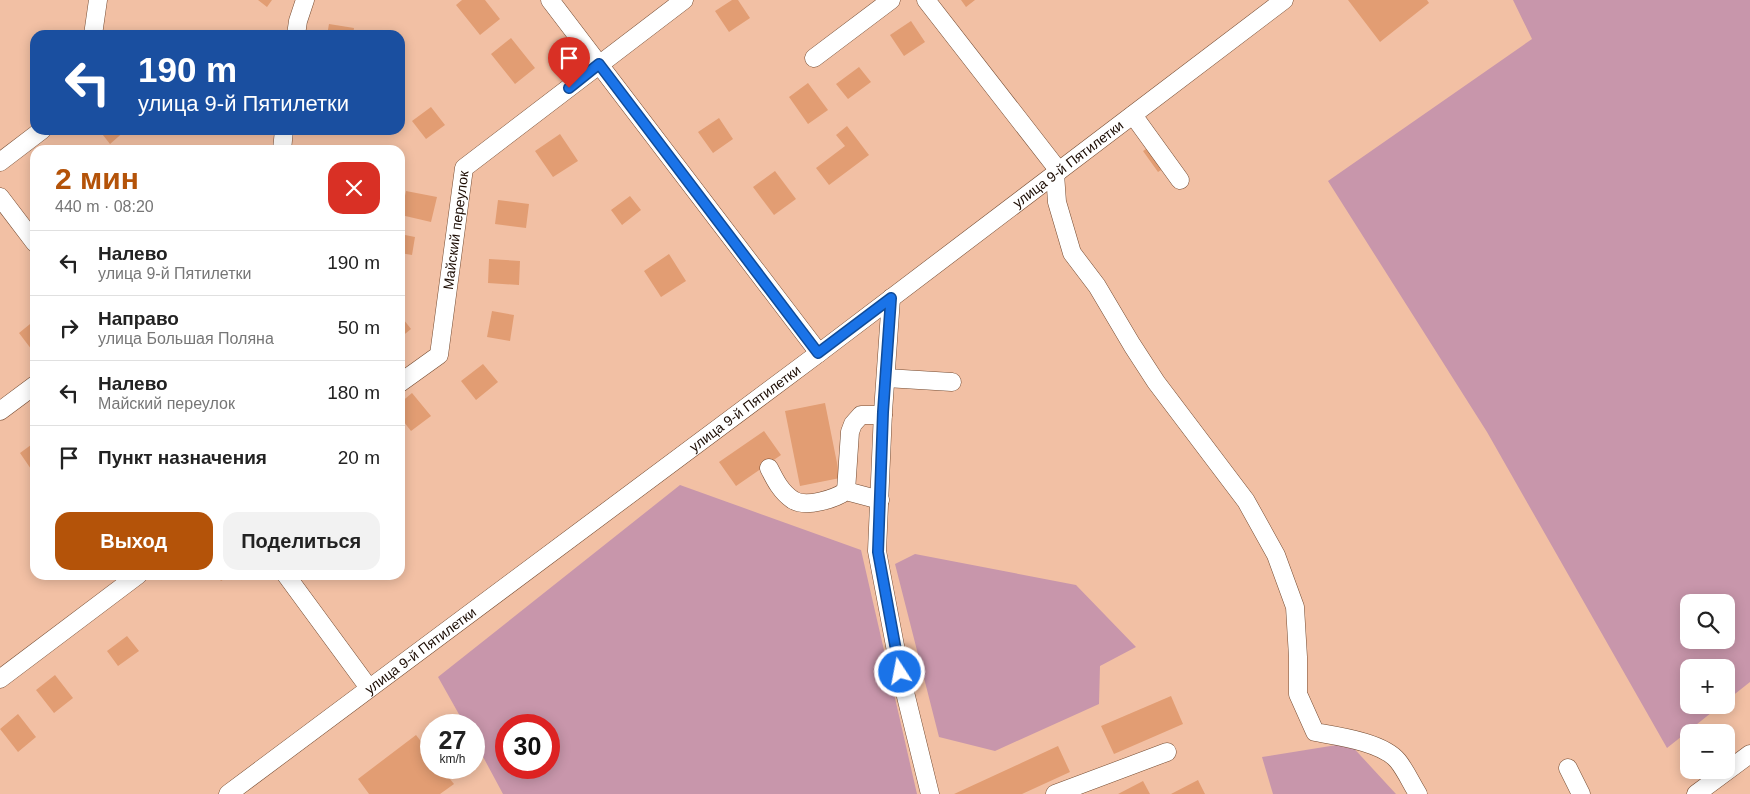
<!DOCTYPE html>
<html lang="ru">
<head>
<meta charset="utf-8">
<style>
  :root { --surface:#fff; --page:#f2f2f2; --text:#222; --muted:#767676; --line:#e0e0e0; --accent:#b45309 }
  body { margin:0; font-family:Arial,sans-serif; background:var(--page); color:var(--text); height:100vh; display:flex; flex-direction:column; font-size:19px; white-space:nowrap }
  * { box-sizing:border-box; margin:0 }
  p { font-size:16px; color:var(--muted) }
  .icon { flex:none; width:28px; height:28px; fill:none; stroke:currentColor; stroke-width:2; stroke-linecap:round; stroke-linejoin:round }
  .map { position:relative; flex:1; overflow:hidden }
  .side { position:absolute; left:30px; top:145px; width:375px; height:435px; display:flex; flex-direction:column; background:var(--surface); border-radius:15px; box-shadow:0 2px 12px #0003 }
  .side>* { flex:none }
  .banner { position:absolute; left:30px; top:30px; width:375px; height:105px; border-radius:15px; box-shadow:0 2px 12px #0003; background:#1a4fa0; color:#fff; overflow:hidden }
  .tools { position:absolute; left:1680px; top:594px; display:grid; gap:10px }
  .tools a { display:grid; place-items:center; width:55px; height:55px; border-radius:10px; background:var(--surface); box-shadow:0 2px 12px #0003; font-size:25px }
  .speed { position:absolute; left:420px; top:714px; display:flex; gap:10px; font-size:25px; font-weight:700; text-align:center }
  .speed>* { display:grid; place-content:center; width:65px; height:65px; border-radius:50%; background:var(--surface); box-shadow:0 2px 12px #0003; line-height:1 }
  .speed small { font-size:12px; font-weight:400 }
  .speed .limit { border:8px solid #d22; background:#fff; color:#111 }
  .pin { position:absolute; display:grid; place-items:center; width:42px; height:42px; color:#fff; margin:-51px -21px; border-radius:50% 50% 50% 0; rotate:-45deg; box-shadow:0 0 5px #0007 }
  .pin .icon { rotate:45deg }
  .me { position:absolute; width:55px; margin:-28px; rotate:349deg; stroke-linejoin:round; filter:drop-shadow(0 0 4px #0008) }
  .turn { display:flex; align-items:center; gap:18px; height:105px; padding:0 25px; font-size:22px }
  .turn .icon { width:65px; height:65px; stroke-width:2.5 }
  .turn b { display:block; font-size:35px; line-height:42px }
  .round { display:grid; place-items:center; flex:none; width:52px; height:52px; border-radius:15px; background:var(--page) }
  .summary { display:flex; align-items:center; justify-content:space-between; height:85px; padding:0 25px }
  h1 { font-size:30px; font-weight:700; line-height:38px; color:var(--accent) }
  .cta { display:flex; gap:10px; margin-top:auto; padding:10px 25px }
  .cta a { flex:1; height:58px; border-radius:15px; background:var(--accent); color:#fff; font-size:20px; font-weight:700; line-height:58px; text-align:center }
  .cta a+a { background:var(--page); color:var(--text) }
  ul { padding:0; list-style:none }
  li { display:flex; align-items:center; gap:15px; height:65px; padding:0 25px; border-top:1px solid var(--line) }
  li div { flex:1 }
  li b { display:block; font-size:19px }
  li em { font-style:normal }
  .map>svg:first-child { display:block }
  .green { fill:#c896ab; fill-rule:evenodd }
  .building { fill:#e29d73 }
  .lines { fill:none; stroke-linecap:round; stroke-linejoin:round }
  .minor-casing { stroke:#744a30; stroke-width:19 }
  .minor { stroke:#fff; stroke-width:18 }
  .route-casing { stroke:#114b97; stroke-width:12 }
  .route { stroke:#1a73e8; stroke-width:9 }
  .labels { text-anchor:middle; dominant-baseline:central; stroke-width:4; stroke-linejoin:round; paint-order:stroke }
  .street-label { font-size:14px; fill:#1c0c03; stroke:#fde8dd }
</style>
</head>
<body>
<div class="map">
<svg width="1750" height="794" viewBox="0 0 1750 794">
  <rect width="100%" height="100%" fill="#f2c0a4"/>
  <path class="green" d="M 1513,0 L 1750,0 L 1750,682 L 1726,701 L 1726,668 L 1689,668 L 1689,705 L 1721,705 L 1667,748 L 1487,432 L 1328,181 L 1532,39 ZM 1689,602 L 1726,602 L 1726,640 L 1689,640 Z
    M 680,485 L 861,550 L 917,794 L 503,794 L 474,740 L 474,725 L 465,725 L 438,677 ZM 506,725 L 549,725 L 549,768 L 506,768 Z
    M 915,554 L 1076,585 L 1136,647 L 1100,666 L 1099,704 L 995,751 L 939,737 L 895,564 Z
    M 1349,743 L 1396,794 L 1273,794 L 1262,757 Z"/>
  <path class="building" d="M 258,0 L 272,0 L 267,7 Z
    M 462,0 L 485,0 L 500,19 L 480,35 L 456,5 Z
    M 732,0 L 738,0 L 750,18 L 729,32 L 715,11 Z
    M 961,0 L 975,0 L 966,7 Z
    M 1348,0 L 1427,0 L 1429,3 L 1380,42 Z
    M 911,21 L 925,42 L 904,56 L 890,35 Z
    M 329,24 L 354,28 L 353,35 L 327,35 Z
    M 511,38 L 535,68 L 515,84 L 491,54 Z
    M 859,67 L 871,82 L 848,99 L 836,84 Z
    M 808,83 L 828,110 L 808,124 L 789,97 Z
    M 431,107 L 445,125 L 426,139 L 412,121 Z
    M 719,118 L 733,139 L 713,153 L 698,132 Z
    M 847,126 L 869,155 L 829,185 L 816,168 L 845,146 L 836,135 Z
    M 99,130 L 126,130 L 110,144 Z
    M 323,130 L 342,130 L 342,134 Z
    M 560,134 L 578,161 L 553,177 L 535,151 Z
    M 1152,145 L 1167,166 L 1158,172 L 1143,151 Z
    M 775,171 L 796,199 L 774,215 L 753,187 Z
    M 406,191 L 437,197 L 431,222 L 401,215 Z
    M 630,196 L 641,210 L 622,225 L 611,210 Z
    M 498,200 L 529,204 L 526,228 L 495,224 Z
    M 400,234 L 415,237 L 412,255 L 400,253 Z
    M 669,254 L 686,281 L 661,297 L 644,271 Z
    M 489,259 L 520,261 L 519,285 L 488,283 Z
    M 492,311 L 514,315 L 510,341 L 487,337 Z
    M 400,315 L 411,329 L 400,338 Z
    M 35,320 L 35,354 L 19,333 Z
    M 483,364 L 498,382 L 476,400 L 461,381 Z
    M 412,393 L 431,416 L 411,431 L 400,417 L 400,403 Z
    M 825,403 L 840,478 L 800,486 L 785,411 Z
    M 764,431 L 781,455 L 736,486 L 719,462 Z
    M 35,442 L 35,470 L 33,472 L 20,453 Z
    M 217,575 L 230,575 L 221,581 Z
    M 127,636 L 139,651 L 118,666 L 107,651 Z
    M 55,675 L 73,698 L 54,713 L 36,690 Z
    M 1171,696 L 1183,724 L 1114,754 L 1101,726 Z
    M 18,714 L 36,737 L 18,752 L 0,729 Z
    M 416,735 L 431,754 L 431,768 L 441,768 L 454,784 L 440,794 L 369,794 L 358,779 Z
    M 1058,746 L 1070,772 L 1022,794 L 954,794 Z
    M 1198,780 L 1205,794 L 1171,794 Z
    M 1143,781 L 1150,794 L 1118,794 Z"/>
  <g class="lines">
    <g class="minor-casing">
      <g id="minor">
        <path d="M 550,0 L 819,353"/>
        <path d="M 926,0 L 1059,171"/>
        <path d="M 93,35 L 98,0"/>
        <path d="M 296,35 L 298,21 L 305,0"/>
        <path d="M 814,58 L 891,0"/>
        <path d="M 1133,115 L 1180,180"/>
        <path d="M 282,150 L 284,130"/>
        <path d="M 0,162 L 42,130"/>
        <path d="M 1055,174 L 1057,202 L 1072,253 L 1097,286 L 1132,345 L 1156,382 L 1246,501 L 1276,555 L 1295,607 L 1298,657 L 1298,694 L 1315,732 C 1337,736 1383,742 1398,761 C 1406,771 1411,783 1418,794"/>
        <path d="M 0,197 L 35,243"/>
        <path d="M 891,298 L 883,412 L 877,551 L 900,672 L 930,794"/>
        <path d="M 886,378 L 952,382"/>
        <path id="s1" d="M 400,383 L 439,355 L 464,168 L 684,0"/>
        <path d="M 0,411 L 35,385"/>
        <path d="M 769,468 C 775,480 781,492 793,500 C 806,508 835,499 846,491 L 880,500"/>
        <path d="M 846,491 L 850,432 L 853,424 L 861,415 L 883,415"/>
        <path d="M 286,575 L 369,688"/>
        <path d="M 0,679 L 138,575"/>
        <path d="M 1568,768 L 1581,794"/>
        <path id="s2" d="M 228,794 L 819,353 L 1284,0"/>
        <path d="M 1055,794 L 1167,752"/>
        <path d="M 1696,794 L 1750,754"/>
      </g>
    </g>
    <use href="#minor" class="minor"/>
  </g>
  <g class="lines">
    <g class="route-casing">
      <path id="route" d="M 569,88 L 599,64 L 818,353 L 891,298 L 883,412 L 878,552 L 900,672"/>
    </g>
    <use href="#route" class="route"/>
  </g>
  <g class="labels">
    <g class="street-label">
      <text stroke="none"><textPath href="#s2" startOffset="1050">улица 9-й Пятилетки</textPath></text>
      <text stroke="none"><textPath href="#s1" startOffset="174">Майский переулок</textPath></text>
      <text stroke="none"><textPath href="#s2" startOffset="645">улица 9-й Пятилетки</textPath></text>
      <text stroke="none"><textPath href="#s2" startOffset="240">улица 9-й Пятилетки</textPath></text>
    </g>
  </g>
</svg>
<div class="tools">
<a><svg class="icon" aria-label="search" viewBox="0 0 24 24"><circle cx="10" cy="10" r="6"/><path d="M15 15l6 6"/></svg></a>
<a>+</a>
<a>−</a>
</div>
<div class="speed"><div>27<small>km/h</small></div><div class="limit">30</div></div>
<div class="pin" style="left:569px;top:88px;background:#d93025"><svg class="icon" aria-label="arrive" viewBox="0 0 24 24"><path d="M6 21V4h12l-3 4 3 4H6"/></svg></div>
<svg class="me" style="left:900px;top:672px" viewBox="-20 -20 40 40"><circle r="17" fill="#1a73e8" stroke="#fff" stroke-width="3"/><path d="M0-11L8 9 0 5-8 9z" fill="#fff"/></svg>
<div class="banner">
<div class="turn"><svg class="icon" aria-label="left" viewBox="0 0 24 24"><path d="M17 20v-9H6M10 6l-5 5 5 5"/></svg><div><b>190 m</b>улица 9-й Пятилетки</div></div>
</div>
<section class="side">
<div class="summary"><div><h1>2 мин</h1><p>440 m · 08:20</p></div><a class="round" style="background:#d93025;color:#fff"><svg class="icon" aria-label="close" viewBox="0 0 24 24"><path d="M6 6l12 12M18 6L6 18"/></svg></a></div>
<ul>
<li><svg class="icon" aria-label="left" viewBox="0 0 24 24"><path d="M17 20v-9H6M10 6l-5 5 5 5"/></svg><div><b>Налево</b><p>улица 9-й Пятилетки</p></div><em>190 m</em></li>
<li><svg class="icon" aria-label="right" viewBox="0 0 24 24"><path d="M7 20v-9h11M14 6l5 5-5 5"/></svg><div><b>Направо</b><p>улица Большая Поляна</p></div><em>50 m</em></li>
<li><svg class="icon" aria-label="left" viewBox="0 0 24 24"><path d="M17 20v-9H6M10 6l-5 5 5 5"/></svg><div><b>Налево</b><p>Майский переулок</p></div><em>180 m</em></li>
<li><svg class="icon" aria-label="arrive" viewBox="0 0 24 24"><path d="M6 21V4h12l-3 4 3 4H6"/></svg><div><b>Пункт назначения</b></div><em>20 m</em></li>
</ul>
<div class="cta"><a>Выход</a><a>Поделиться</a></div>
</section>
</div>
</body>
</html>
